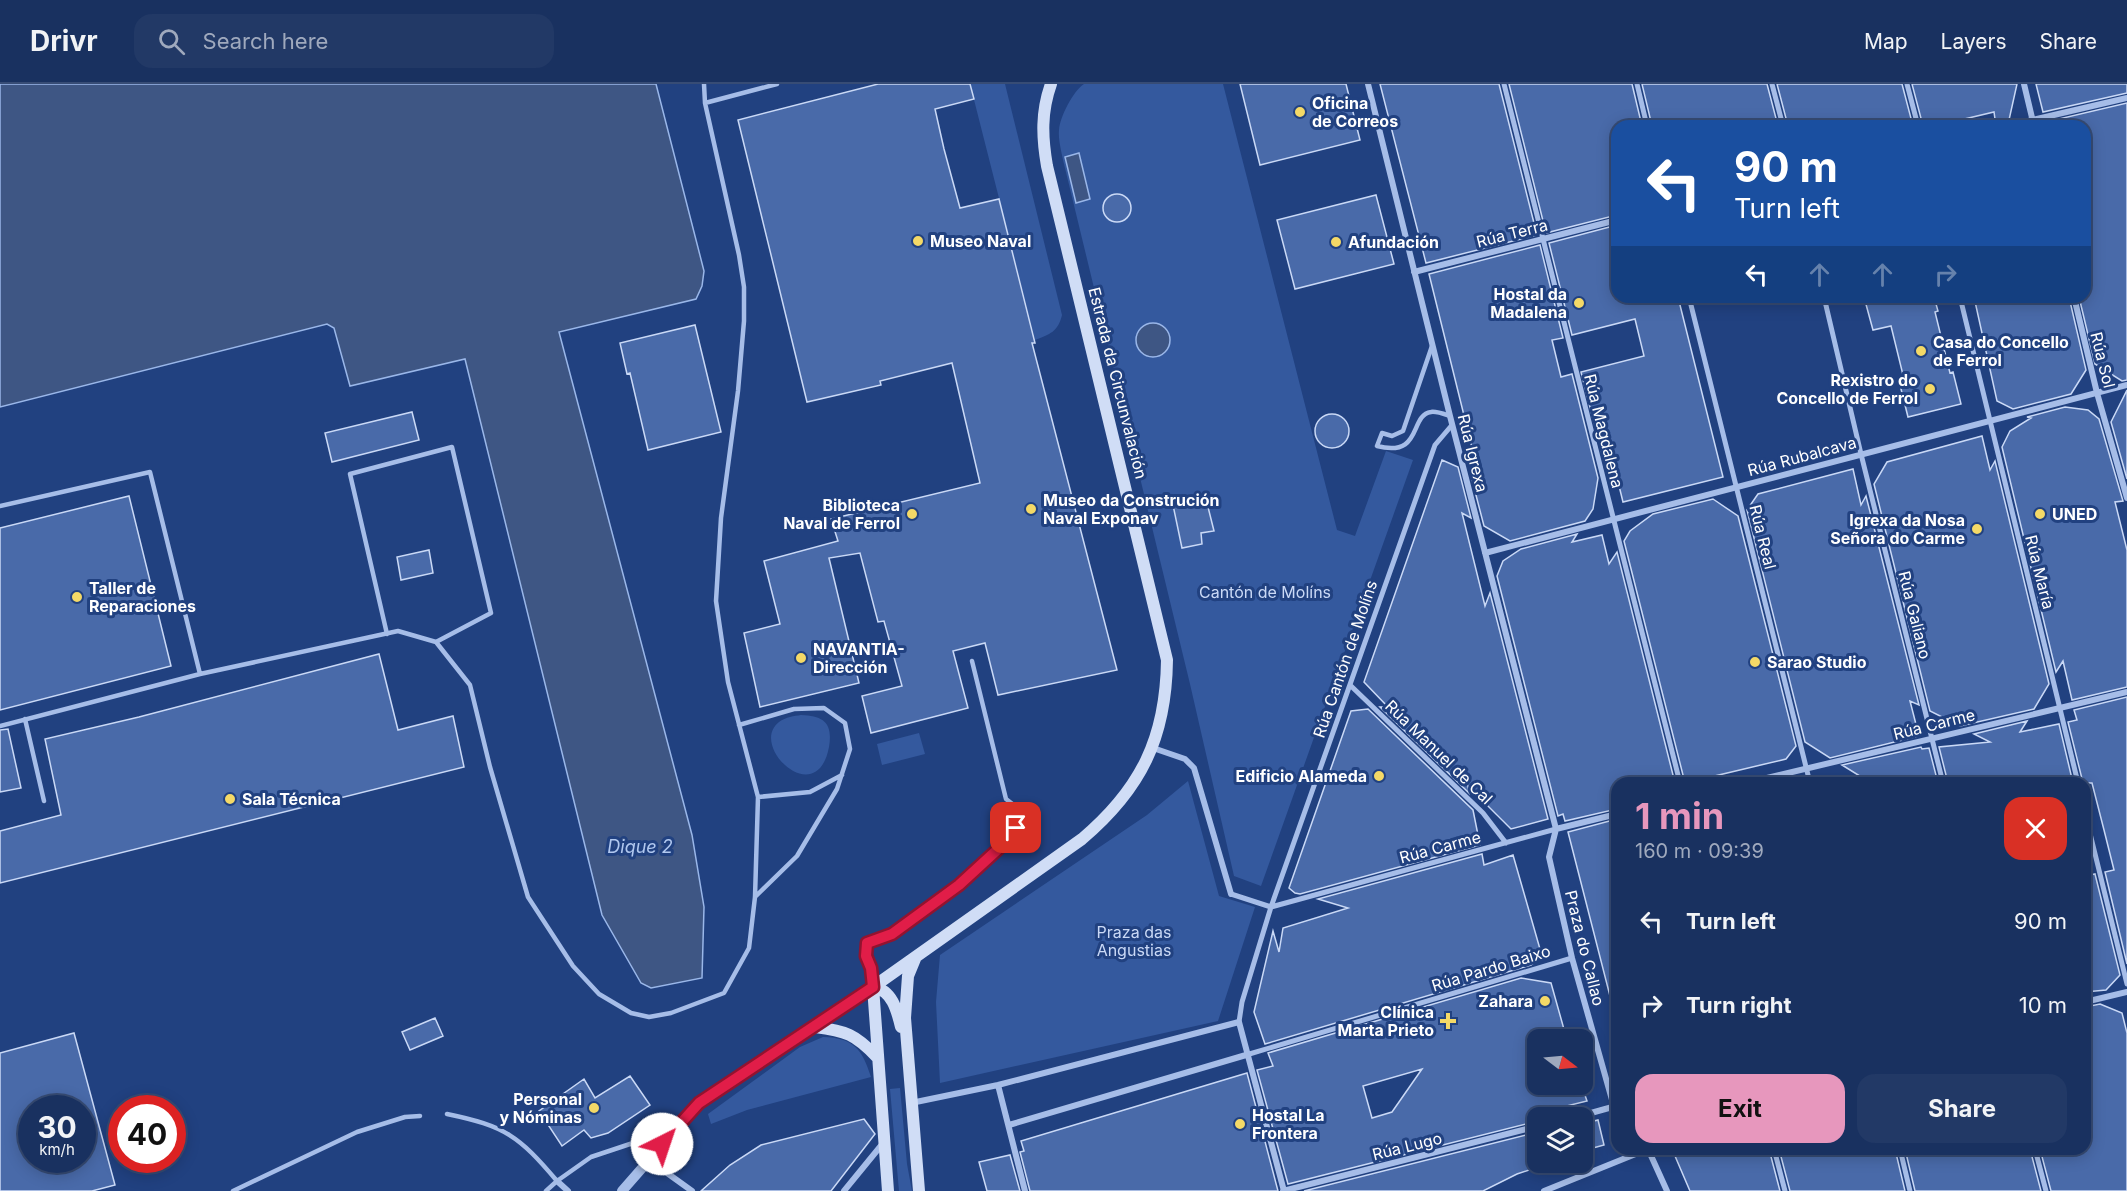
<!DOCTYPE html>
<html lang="en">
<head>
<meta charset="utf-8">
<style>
  :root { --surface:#193160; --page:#223966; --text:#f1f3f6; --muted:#9fa9bd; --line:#374c75; --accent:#e797bd }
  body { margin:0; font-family:Inter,sans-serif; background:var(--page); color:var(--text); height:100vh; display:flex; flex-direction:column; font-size:22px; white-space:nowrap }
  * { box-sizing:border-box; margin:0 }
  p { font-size:20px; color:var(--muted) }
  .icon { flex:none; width:33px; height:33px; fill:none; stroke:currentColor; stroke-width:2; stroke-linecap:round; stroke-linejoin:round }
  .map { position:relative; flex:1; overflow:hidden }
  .sheet { position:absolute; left:1611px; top:693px; width:480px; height:378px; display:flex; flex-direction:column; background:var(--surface); border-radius:18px; box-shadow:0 3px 15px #0003,0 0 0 2px var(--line) }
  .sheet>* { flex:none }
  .guide { position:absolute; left:1611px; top:36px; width:480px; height:183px; border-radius:18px; box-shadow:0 3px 15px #0003,0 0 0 2px var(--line); background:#1a4fa0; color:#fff; overflow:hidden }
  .needle { width:39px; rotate:106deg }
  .controls { position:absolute; left:1527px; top:945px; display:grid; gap:12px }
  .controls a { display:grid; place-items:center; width:66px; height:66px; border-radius:12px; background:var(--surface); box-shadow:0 3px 15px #0003,0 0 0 2px var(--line); font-size:30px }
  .speed { position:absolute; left:18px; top:1011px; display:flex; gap:12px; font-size:30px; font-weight:700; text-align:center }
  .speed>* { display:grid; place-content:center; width:78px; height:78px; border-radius:50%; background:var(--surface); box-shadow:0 3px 15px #0003,0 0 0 2px var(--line); line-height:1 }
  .speed small { font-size:15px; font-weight:400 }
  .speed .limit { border:9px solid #d22; background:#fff; color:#111 }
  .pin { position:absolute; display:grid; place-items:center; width:51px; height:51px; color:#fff; margin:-26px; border-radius:12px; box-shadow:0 3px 9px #0006 }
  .me { position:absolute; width:66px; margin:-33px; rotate:41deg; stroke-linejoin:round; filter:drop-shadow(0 0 4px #0008) }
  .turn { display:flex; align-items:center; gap:21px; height:126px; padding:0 24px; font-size:27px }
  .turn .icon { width:78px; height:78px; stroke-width:2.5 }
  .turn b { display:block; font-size:42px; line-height:51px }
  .lanes { display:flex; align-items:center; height:57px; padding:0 24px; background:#0003; justify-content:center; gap:30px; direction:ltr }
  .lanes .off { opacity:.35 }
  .round { display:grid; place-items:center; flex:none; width:63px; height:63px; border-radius:18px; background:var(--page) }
  .summary { display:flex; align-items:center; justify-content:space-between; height:102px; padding:0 24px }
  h1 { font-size:36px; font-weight:700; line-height:45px; color:var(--accent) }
  .action { display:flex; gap:12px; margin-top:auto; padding:12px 24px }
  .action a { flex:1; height:69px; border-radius:18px; background:var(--accent); color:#111; font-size:24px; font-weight:700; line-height:69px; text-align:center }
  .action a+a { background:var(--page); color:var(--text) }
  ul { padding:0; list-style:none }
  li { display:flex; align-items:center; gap:18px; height:84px; padding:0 24px }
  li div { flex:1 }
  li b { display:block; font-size:22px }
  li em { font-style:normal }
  header { display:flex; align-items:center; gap:36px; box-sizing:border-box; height:84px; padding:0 30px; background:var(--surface); border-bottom:2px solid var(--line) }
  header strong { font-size:28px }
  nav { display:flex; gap:33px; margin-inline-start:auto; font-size:21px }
  .search { width:420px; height:54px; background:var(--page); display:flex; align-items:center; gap:15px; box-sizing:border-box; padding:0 21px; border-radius:18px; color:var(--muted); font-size:22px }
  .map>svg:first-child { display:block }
  .green { fill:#34599e }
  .water { fill:#3e5684; stroke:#9ab7e9; stroke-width:1.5 }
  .building { fill:#496aa9; stroke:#cad9f6; stroke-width:1.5; fill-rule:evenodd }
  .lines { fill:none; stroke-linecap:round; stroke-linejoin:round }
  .service { stroke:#a6bde8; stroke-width:4.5 }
  .pedestrian { stroke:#a6bde8; stroke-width:5 }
  .minor { stroke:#a6bde8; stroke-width:6 }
  .tertiary { stroke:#a6bde8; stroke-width:10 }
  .secondary { stroke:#d0ddf6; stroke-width:12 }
  .route-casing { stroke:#92132f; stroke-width:15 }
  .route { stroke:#e11d48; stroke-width:10 }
  .poi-dot { fill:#f4d967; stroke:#214180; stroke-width:2 }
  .labels { text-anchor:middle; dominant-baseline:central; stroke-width:6; stroke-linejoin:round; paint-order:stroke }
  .poi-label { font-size:16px; font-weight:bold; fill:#fff; stroke:#214180; text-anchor:start }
  .street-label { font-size:16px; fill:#fff; stroke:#214180 }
  .park-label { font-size:16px; fill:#cad9f6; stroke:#214180 }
  .water-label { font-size:18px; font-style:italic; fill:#b1c8ef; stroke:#214180 }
</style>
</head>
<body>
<header>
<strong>Drivr</strong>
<div class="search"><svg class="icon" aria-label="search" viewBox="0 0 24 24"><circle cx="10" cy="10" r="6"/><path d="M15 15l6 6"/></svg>Search here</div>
<nav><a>Map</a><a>Layers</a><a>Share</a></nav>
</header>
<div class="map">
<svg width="2127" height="1107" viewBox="0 0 2127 1107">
  <rect width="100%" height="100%" fill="#214180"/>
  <path class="green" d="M 970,0 L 1005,0 L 1062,231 C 1058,248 1050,250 1035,256 Z
    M 1084,0 L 1223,0 L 1337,446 L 1355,452 L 1386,367 L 1413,376 L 1261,802 L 1234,792 L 1190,600 L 1064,80 C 1062,70 1058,56 1059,46 C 1060,33 1073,7 1084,0 Z
    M 801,631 C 824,632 833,639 829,663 C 817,727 748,662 779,638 C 786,633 794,632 801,631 Z
    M 919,649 L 925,670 L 882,681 L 877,660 Z
    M 1188,697 L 1219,812 L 1255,823 L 1218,937 L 940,999 L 936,918 L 940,871 L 1147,731 Z
    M 823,953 C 854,954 862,965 871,993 L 747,1026 L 711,1040 L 708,1030 L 800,963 Z
    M 900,1004 L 907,1080 L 912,1107 L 899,1107 L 890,1005 Z"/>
  <path class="water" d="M 0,0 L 656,0 L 704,187 L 702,202 L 696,215 L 559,248 L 692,751 L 704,823 L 702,894 L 651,904 L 641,899 L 602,831 L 465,275 L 350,302 L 334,244 L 327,240 L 0,323 Z
    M 1079,69 L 1090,115 L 1076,119 L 1065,73 Z
    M1136 256a17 17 0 1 1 34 0a17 17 0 1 1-34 0Z"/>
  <path class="building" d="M 878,0 L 970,0 L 974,15 L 935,25 L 944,65 L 960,124 L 999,115 L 1035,259 L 1032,259 L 1117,586 L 998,611 L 985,559 L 953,567 L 968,624 L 871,649 L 862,612 L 902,602 L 884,537 L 878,538 L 860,469 L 829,474 L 859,599 L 760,623 L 744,549 L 780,540 L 764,477 L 838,457 L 831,435 L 980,399 L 952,279 L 880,297 L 881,301 L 807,318 L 738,36 Z
    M 1240,0 L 1346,0 L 1360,56 L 1260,81 Z
    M 1380,0 L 1499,0 L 1537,151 L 1426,179 Z
    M 1509,0 L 1632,0 L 1642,42 L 1617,42 L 1617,131 L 1546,149 Z
    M 1642,0 L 1767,0 L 1778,42 L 1652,42 Z
    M 1777,0 L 1902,0 L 1913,42 L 1788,42 Z
    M 1912,0 L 2017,0 L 2009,36 L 2004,38 L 2002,42 L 1996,42 L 1994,28 L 1935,42 L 1923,42 Z
    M 2036,0 L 2127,0 L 2127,9 L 2043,28 Z
    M 2127,19 L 2127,296 L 2122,297 L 2095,280 L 2079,213 L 2085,213 L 2085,42 L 2047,42 L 2046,38 Z
    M1103 124a14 14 0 1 1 28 0a14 14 0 1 1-28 0Z
    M 1376,111 L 1394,180 L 1295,205 L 1277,136 Z
    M 1617,141 L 1617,213 L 1678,213 L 1723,393 L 1623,418 L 1606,349 L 1602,370 L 1581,288 L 1644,272 L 1635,235 L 1572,251 L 1549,159 Z
    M 1540,161 L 1563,254 L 1552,256 L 1561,293 L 1572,290 L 1598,394 L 1593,425 L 1585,437 L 1510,457 L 1484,442 L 1470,388 L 1479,392 L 1429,190 Z
    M 1864,213 L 1934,213 L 1938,227 L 1935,228 L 1950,289 L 1953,288 L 1961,320 L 1908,333 L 1899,297 L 1904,295 L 1891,242 L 1873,246 Z
    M 1974,213 L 2069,213 L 2086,286 L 2071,310 L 2013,325 L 1997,317 Z
    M 695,241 L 721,348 L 648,366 L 630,289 L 627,290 L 620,259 Z
    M 2127,306 L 2127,395 L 2111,338 Z
    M 2065,323 L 2088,326 L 2099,335 L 2123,417 L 2115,418 L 2127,466 L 2127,603 L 2072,616 L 2063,577 L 2056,588 L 2002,363 L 2010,347 L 2031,334 L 2027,333 Z
    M 412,328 L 419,356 L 332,378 L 325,349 Z
    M1315 347a17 17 0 1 1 34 0a17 17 0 1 1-34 0Z
    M 1982,352 L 1990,386 L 1995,377 L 2049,600 L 2034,625 L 1960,642 L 1930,627 L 1874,400 L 1887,378 Z
    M 1442,376 L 1458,383 L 1471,434 L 1462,429 L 1485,522 L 1490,509 L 1548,735 L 1511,745 L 1468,702 L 1469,709 L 1380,623 L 1388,623 L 1364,598 Z
    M 1853,385 L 1861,421 L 1866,412 L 1919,621 L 1910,617 L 1919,652 L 1830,674 L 1805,658 L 1747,426 L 1758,410 Z
    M 129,412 L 171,582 L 0,626 L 0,444 Z
    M 1713,415 L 1738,432 L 1796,662 L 1786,675 L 1685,699 L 1624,457 L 1630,447 L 1653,430 Z
    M 1207,419 L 1214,447 L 1201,449 L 1202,460 L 1182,464 L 1173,421 Z
    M 1577,450 L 1572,458 L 1602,451 L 1609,480 L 1617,468 L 1675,699 L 1617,699 L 1617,725 L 1565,737 L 1563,730 L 1558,732 L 1497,492 L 1503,477 L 1521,465 Z
    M 429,466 L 433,489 L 401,496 L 397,473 Z
    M 379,570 L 398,646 L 453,632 L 464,683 L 0,799 L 0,747 L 61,731 L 45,655 L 139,633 Z
    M 2127,613 L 2127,880 L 2105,788 L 2114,786 L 2104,746 L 2092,699 L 2083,699 L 2068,638 L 2077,636 L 2074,626 Z
    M 1368,625 L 1473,726 L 1480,761 L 1300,810 L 1295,809 L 1289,804 L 1351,627 Z
    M 2027,637 L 2020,648 L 2059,640 L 2073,699 L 1948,699 L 1939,663 L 1990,658 L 1974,650 Z
    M 8,645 L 21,704 L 0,708 L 0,646 Z
    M 1921,663 L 1922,665 L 1929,664 L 1938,699 L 1871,699 L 1842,681 Z
    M 1617,735 L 1617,915 L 1611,916 L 1568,748 Z
    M 1482,770 L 1484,781 L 1513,771 L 1542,872 L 1531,881 L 1265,960 L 1254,928 L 1273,847 L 1279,868 L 1283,844 L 1348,824 L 1318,815 Z
    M 2095,790 L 2120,891 L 2106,906 L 2085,908 L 2085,792 Z
    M 1521,894 L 1551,899 L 1567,956 L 1538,956 L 1538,1000 L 1581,1000 L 1587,1017 L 1538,1029 L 1538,1037 L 1288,1100 L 1257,986 L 1273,982 L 1268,969 ZM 1422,985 L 1392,1028 L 1372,1034 L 1363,1002 Z
    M 2100,920 L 2122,929 L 2127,949 L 2127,1107 L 2051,1107 L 2040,1065 L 2085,1065 L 2085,923 Z
    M 435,934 L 443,952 L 410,966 L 402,948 Z
    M 74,949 L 115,1101 L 92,1107 L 0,1107 L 0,969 ZM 32,1024 L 82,1024 L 82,1076 L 32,1076 Z
    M 1247,989 L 1278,1107 L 1030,1107 L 1020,1068 L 1024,1067 L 1021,1057 Z
    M 630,992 L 650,1021 L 608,1049 L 591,1054 L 584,1046 L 562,1062 L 539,1027 L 584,995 L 595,1014 Z
    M 864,1035 L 875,1050 L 831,1107 L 701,1107 L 730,1081 L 761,1061 Z
    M 1598,1036 L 1604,1061 L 1582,1067 L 1582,1040 Z
    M 1538,1048 L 1538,1083 L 1517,1090 L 1483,1107 L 1304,1107 Z
    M 1672,1065 L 1769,1065 L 1780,1107 L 1690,1107 Z
    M 1779,1065 L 1895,1065 L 1905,1107 L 1790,1107 Z
    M 1905,1065 L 2030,1065 L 2041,1107 L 1915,1107 Z
    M 1010,1071 L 1020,1107 L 987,1107 L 979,1078 Z"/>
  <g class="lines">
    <path class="service" d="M 704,0 L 705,19 L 777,0
      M 1432,262 L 1403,347 L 1392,352 L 1382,349 L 1377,362 C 1423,374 1409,331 1431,328 C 1436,327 1444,330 1450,332
      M 0,422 L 150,388 L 200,590
      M 387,550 L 350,390 L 452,363 L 491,529 L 436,558
      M 25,635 L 44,717
      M 739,641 L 794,625 L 824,624 L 845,639 L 850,665 L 837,705 L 797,772 L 755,813
      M 0,642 L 200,590 L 398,547 L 436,558 L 470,601 L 490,683 L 528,813 L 573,882 L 599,910 L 631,929 L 649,933 L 671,929 L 724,909 L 749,864 L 755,813 L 758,713 L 728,598 L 716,517 L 721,434 L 738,307 L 744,237 L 744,203 L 739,171 L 705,19
      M 758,713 L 810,708 L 842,691
      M 873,900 C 872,895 872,889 871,884 C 869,875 863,870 867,859 L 892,850 L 959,801 L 1008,756 L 1016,744 L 1019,731 L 1015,722 L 1006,715 L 972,577
      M 447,1030 C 505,1042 519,1052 557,1097
      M 233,1107 L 357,1048 L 405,1033 L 420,1032
      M 546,1107 L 557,1097 L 591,1073 L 672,1046"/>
    <path class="pedestrian" d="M 1504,0 L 1680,699
      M 1637,0 L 1647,42
      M 1772,0 L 1783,42
      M 1907,0 L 1918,42
      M 1689,213 L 1810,699
      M 1824,213 L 1861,370 L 1943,699
      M 1960,213 L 2078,699
      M 1350,601 L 1483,729 L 1506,759
      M 2085,729 L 2127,900
      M 1231,810 L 1271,823
      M 1271,823 L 1556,745
      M 1239,938 L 1242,918 L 1271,823 L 1435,361 L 1452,341
      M 1246,971 L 1572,874
      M 1774,1065 L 1785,1107
      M 1900,1065 L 1910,1107
      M 2035,1065 L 2046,1107"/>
    <path class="minor" d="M 1368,0 L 1450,332 L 1556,745 L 1549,773 L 1572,874 L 1614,1023 L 1617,1026
      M 2024,0 L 2034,42
      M 2007,42 L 2127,14
      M 1414,188 L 1617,136
      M 2074,213 L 2097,309 L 2127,414
      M 1485,469 L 2127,301
      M 1153,664 L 1185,675 L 1194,684 L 1231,810
      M 1746,699 L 2127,608
      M 1556,745 L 1617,730
      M 2085,918 L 2127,908
      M 998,1001 L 1025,1107
      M 911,1019 L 998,1001 L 1239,938 L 1284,1107
      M 1573,1034 L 1616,1022
      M 1009,1041 L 1246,971
      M 649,1076 L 692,1107
      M 557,1097 L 568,1107
      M 844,1107 L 884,1058
      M 1283,1107 L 1538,1042
      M 1544,1107 L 1648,1065 L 1667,1107"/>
    <path class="tertiary" d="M 622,1107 L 699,1019 L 873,903"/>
    <path class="secondary" d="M 915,875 L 908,892 L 905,934 L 919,1107
      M 873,903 L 1082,755 C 1141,705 1166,654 1167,576 L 1047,82 C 1042,53 1041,28 1051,0
      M 873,903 L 888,1107
      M 873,903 C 892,906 897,926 901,943
      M 815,943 C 846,947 855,950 877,973"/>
  </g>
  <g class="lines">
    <g class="route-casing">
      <path id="route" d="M 662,1060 L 699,1019 L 873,903 L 871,884 L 866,872 L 867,859 L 892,850 L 959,801 L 1008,756 L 1016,744"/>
    </g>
    <use href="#route" class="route"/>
  </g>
  <g class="poi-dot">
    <circle cx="1300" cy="28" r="6"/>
    <circle cx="918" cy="157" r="6"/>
    <circle cx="1336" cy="158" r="6"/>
    <circle cx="1579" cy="219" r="6"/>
    <circle cx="1921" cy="267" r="6"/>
    <circle cx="1930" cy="305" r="6"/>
    <circle cx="1031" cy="425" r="6"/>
    <circle cx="912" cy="430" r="6"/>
    <circle cx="2040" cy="430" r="6"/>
    <circle cx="1977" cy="445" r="6"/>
    <circle cx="77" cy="513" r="6"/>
    <circle cx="801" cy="574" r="6"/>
    <circle cx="1755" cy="578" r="6"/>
    <circle cx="1379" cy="692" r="6"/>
    <circle cx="230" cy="715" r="6"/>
    <circle cx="1545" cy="917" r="6"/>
    <path d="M1445 928h6v6h6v6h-6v6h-6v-6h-6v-6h6z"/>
    <circle cx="594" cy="1024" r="6"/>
    <circle cx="1240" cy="1040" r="6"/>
  </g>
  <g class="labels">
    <g class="poi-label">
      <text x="1312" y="19">Oficina<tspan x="1312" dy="18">de Correos</tspan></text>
      <text x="930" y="157">Museo Naval</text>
      <text x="1348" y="158">Afundación</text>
      <text x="1567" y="210" text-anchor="end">Hostal da<tspan x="1567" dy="18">Madalena</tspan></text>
      <text x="1933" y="258">Casa do Concello<tspan x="1933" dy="18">de Ferrol</tspan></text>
      <text x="1918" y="296" text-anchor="end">Rexistro do<tspan x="1918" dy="18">Concello de Ferrol</tspan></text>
      <text x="1043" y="416">Museo da Construción<tspan x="1043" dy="18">Naval Exponav</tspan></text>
      <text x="900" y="421" text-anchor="end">Biblioteca<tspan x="900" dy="18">Naval de Ferrol</tspan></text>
      <text x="2052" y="430">UNED</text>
      <text x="1965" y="436" text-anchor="end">Igrexa da Nosa<tspan x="1965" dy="18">Señora do Carme</tspan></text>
      <text x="89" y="504">Taller de<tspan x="89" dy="18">Reparaciones</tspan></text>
      <text x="813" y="565">NAVANTIA-<tspan x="813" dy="18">Dirección</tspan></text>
      <text x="1767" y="578">Sarao Studio</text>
      <text x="1367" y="692" text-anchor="end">Edificio Alameda</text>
      <text x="242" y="715">Sala Técnica</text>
      <text x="1533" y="917" text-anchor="end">Zahara</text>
      <text x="1434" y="928" text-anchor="end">Clínica<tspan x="1434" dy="18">Marta Prieto</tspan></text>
      <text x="582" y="1015" text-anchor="end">Personal<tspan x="582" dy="18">y Nóminas</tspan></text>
      <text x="1252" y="1031">Hostal La<tspan x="1252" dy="18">Frontera</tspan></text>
    </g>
    <g class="street-label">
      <text transform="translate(1512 149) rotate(-14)">Rúa Terra</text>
      <text transform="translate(2103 276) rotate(76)">Rúa Sol</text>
      <text transform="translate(1118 299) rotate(76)">Estrada da Circunvalación</text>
      <text transform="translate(1604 347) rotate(76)">Rúa Magdalena</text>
      <text transform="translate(1473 369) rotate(76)">Rúa Igrexa</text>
      <text transform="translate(1802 372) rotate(-15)">Rúa Rubalcava</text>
      <text transform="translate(1763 453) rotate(76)">Rúa Real</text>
      <text transform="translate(2040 488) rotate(76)">Rúa María</text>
      <text transform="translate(1915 531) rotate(76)">Rúa Galiano</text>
      <text transform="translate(1345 575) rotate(-71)">Rúa Cantón de Molíns</text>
      <text transform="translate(1934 640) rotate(-14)">Rúa Carme</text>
      <text transform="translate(1439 668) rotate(44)">Rúa Manuel de Cal</text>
      <text transform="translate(1440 763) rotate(-15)">Rúa Carme</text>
      <text transform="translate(1585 864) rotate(76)">Praza do Callao</text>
      <text transform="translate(1491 884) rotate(-17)">Rúa Pardo Baixo</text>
      <text transform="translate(1407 1062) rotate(-14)">Rúa Lugo</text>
    </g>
    <g class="park-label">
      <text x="1265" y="508">Cantón de Molíns</text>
      <text x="1134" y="848">Praza das<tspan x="1134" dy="18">Angustias</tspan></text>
    </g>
    <g class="water-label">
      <text x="640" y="762">Dique 2</text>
    </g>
  </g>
</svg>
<div class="controls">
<a><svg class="needle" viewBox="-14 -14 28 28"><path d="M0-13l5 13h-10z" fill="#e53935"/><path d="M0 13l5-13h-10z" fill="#9fa9bd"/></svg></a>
<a><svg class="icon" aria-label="layers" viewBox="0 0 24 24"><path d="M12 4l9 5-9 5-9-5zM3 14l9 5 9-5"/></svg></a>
</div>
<div class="speed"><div>30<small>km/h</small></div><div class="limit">40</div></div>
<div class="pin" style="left:1016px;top:744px;background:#d93025"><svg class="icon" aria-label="arrive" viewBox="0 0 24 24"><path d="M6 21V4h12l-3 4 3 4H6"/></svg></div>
<svg class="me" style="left:662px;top:1060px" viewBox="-20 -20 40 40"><circle r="19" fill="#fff"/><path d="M0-13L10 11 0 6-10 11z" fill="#e11d48"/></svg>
<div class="guide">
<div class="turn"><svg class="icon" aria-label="left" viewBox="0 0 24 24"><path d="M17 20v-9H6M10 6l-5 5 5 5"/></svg><div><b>90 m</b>Turn left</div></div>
<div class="lanes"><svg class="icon" aria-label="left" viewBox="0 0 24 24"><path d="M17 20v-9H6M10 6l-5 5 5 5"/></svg><svg class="icon off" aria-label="ahead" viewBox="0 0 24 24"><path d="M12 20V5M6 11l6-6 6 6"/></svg><svg class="icon off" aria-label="ahead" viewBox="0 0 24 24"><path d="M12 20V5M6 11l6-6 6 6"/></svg><svg class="icon off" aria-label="right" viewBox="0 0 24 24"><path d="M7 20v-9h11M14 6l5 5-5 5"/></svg></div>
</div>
<section class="sheet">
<div class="summary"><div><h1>1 min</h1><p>160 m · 09:39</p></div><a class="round" style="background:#d93025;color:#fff"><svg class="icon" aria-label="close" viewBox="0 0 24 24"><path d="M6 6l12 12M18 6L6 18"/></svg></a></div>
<ul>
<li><svg class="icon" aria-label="left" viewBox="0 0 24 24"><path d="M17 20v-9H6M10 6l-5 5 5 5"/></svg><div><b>Turn left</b></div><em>90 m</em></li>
<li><svg class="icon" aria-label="right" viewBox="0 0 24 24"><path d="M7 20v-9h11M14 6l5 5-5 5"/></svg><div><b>Turn right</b></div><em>10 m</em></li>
</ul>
<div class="action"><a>Exit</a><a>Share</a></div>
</section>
</div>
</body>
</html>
